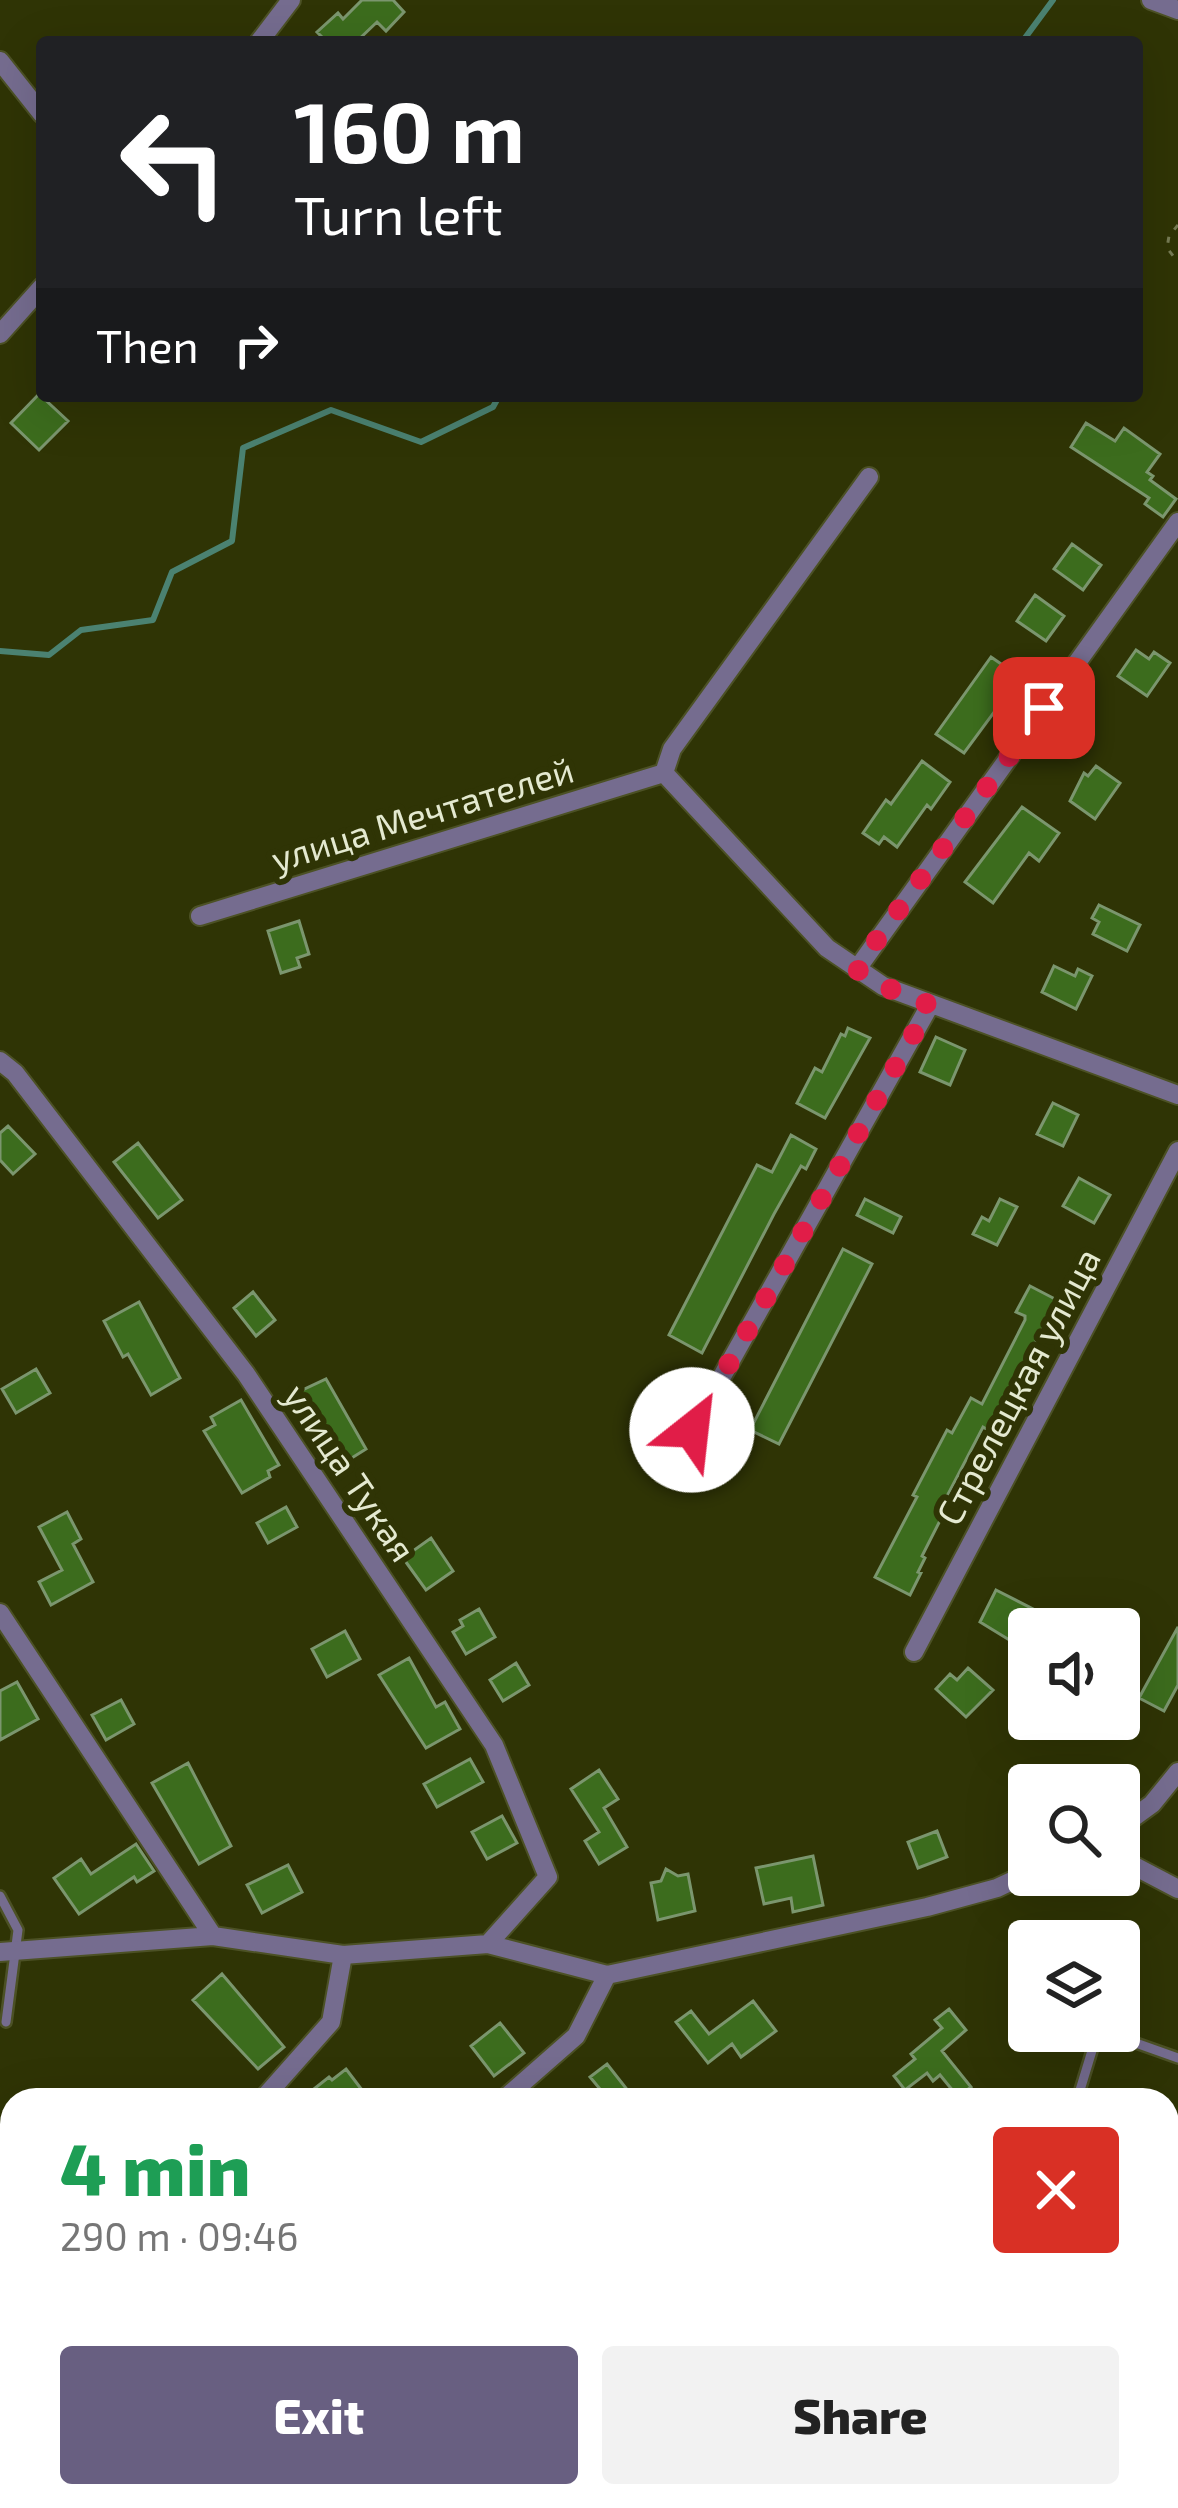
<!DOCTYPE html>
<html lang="en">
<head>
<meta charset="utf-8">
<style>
  :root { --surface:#fff; --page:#f2f2f2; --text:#222; --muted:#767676; --accent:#685f81 }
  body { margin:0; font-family:"Exo 2",sans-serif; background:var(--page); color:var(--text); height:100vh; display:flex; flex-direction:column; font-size:45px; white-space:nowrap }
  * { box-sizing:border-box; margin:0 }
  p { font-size:39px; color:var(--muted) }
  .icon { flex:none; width:66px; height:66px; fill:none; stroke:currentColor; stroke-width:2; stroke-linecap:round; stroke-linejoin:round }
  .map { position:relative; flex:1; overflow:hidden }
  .details { position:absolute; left:0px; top:2088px; width:1179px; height:420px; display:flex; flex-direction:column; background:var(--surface); border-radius:36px 36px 0 0; box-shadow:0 12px 48px #0002 }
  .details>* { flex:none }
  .guide { position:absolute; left:36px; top:36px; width:1107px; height:366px; border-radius:12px; box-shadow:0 12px 48px #0002; background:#202124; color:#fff; overflow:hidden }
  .tools { position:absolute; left:1008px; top:1608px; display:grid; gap:24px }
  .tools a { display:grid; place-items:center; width:132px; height:132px; border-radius:12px; background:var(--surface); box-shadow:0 12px 48px #0002; font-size:60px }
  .pin { position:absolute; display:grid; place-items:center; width:102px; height:102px; color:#fff; margin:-51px; border-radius:24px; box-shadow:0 6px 18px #0006 }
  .me { position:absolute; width:132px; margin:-66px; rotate:29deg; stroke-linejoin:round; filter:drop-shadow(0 0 9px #0008) }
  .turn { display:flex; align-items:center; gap:42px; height:252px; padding:0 60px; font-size:54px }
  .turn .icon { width:156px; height:156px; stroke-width:2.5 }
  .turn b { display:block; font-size:84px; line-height:102px }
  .then { display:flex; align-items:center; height:114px; padding:0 60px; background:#0003; gap:24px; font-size:45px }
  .round { display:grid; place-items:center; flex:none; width:126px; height:126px; border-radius:12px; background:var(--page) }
  .head { display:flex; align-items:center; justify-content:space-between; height:204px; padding:0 60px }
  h1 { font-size:72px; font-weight:800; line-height:90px; color:#1e9e55 }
  .action { display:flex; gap:24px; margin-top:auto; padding:24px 60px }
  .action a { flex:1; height:138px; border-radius:12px; background:var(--accent); color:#fff; font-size:48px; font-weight:800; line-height:138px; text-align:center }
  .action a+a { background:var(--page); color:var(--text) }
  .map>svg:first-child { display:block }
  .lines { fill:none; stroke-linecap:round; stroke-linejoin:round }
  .stream { stroke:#4b8271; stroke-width:6 }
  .building { fill:#3c6c1d; stroke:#7b966e; stroke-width:3 }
  .service-casing { stroke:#4c5125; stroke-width:14 }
  .minor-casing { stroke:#4c5125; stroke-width:22 }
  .path { stroke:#757a53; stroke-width:3; stroke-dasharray:6 9; stroke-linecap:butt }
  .service { stroke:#756c8f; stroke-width:9 }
  .minor { stroke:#756c8f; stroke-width:18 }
  .route { stroke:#e11d48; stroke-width:21; stroke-dasharray:0 37.8 }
  .labels { text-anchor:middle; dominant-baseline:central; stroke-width:12; stroke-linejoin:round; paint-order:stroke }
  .street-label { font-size:36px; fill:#e4e9d0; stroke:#2f3405 }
</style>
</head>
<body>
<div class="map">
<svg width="1178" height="2508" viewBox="0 0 1178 2508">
  <rect width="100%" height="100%" fill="#2f3405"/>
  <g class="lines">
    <path class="stream" d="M 1022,42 L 1053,0
      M 0,651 L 49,655 L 81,630 L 153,620 L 172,572 L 232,541 L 243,448 L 331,410 L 421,442 L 493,407 L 499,396"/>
  </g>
  <path class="building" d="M 362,0 L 393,0 L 404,12 L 386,31 L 377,22 L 356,42 L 327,42 L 317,32 L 338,13 L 343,19 Z
    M 39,394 L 68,421 L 39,450 L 11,423 Z
    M 1086,423 L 1115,441 L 1124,428 L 1160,454 L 1147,472 L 1153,476 L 1150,480 L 1176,499 L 1163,517 L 1145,504 L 1149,498 L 1071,447 Z
    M 1072,544 L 1101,565 L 1083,590 L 1054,569 Z
    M 1035,595 L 1064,616 L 1046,641 L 1017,621 Z
    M 1136,650 L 1149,659 L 1154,652 L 1170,663 L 1147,696 L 1118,676 Z
    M 991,657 L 1020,677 L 964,753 L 936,734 Z
    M 922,761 L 950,782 L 931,809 L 927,805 L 897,847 L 884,837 L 879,844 L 863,833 L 886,800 L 891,804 Z
    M 1096,766 L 1120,783 L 1095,819 L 1070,801 L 1084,773 L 1088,776 Z
    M 1022,807 L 1059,833 L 1039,861 L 1029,853 L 993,903 L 965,882 Z
    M 1099,905 L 1140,925 L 1127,951 L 1093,934 L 1099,922 L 1092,918 Z
    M 299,921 L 309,954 L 297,958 L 300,967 L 281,973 L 268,931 Z
    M 1054,966 L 1075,976 L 1078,969 L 1092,976 L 1076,1009 L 1042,992 Z
    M 848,1028 L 870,1038 L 825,1118 L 797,1103 L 815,1068 L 822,1072 L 841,1034 L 845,1036 Z
    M 936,1037 L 965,1050 L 950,1085 L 920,1072 Z
    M 1053,1103 L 1078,1115 L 1063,1146 L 1037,1134 Z
    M 8,1126 L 35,1154 L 13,1174 L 0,1160 L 0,1133 Z
    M 791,1135 L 816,1149 L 806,1169 L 801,1166 L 774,1214 L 702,1353 L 669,1335 L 757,1165 L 772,1172 Z
    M 138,1143 L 182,1200 L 158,1218 L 114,1162 Z
    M 1079,1178 L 1110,1195 L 1094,1223 L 1063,1206 Z
    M 865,1199 L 901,1217 L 893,1233 L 857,1215 Z
    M 1000,1199 L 1017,1207 L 997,1245 L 973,1234 L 982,1217 L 989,1221 Z
    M 843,1249 L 872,1264 L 779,1444 L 750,1430 Z
    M 1030,1286 L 1057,1300 L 1052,1309 L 1059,1312 L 1050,1329 L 1044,1326 L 988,1430 L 983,1427 L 946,1498 L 950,1501 L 922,1556 L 925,1558 L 918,1572 L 921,1573 L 910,1595 L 875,1577 L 917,1497 L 913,1495 L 947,1430 L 952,1433 L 971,1398 L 982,1404 L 1025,1320 L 1025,1316 L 1016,1312 Z
    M 253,1292 L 275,1320 L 256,1336 L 234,1308 Z
    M 139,1302 L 180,1378 L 151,1395 L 128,1354 L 123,1357 L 104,1321 Z
    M 36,1369 L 50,1393 L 16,1413 L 2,1389 Z
    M 326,1379 L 366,1449 L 339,1466 L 313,1424 L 309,1426 L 294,1394 Z
    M 241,1400 L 279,1465 L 268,1471 L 270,1477 L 242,1493 L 204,1431 L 215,1425 L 211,1417 Z
    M 286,1507 L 297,1527 L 268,1543 L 257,1523 Z
    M 67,1512 L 81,1539 L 73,1544 L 93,1582 L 51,1605 L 39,1582 L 62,1570 L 39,1527 Z
    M 431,1538 L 453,1571 L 426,1590 L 403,1558 Z
    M 996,1590 L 1033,1609 L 1028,1620 L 1029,1652 L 980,1622 Z
    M 479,1609 L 495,1637 L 466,1654 L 453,1632 L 463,1626 L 460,1620 Z
    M 1178,1627 L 1178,1685 L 1164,1711 L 1139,1698 Z
    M 345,1631 L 360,1659 L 327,1677 L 312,1649 Z
    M 409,1658 L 436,1707 L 445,1702 L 460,1729 L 426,1748 L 379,1675 Z
    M 516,1663 L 529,1685 L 503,1701 L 490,1680 Z
    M 968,1668 L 993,1690 L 966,1717 L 936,1689 L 950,1674 L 957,1680 Z
    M 17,1682 L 38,1719 L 0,1740 L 0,1691 Z
    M 121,1700 L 134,1724 L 106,1740 L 92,1715 Z
    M 470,1759 L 483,1782 L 437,1807 L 424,1784 Z
    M 188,1763 L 231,1846 L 199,1864 L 152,1783 Z
    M 599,1770 L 618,1799 L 604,1808 L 627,1847 L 599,1864 L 585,1841 L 599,1832 L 571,1789 Z
    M 502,1816 L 517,1843 L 487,1859 L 472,1832 Z
    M 937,1831 L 947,1857 L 918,1868 L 908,1842 Z
    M 136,1844 L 154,1871 L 137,1882 L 134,1877 L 79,1914 L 54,1878 L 81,1859 L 91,1874 Z
    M 813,1856 L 823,1905 L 793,1912 L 791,1898 L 764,1904 L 756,1868 Z
    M 288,1865 L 302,1892 L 262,1913 L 247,1885 Z
    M 666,1869 L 678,1876 L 688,1874 L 695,1911 L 658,1920 L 651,1883 L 661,1881 Z
    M 222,1974 L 284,2047 L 258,2069 L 193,2000 Z
    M 753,2001 L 776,2031 L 741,2057 L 732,2044 L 708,2063 L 676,2022 L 691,2011 L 709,2034 Z
    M 949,2009 L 966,2030 L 942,2051 L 971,2087 L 958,2097 L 940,2075 L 933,2081 L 927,2073 L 905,2090 L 894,2076 L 915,2059 L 911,2054 L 942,2028 L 935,2020 Z
    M 500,2023 L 524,2053 L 494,2076 L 471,2046 Z
    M 607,2064 L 629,2092 L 619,2100 L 609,2100 L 590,2077 Z
    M 346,2069 L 362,2090 L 348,2100 L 300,2100 L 329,2077 L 332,2080 Z"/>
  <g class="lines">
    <g class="service-casing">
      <path id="service" d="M 0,1896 L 18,1930 L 6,2022
        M 1102,2031 L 1178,2058
        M 1077,2100 L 1098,2031
        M 1057,2496 L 1059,2508"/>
    </g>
    <g class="minor-casing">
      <path id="minor" d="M 1151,0 L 1178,10
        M 259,42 L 291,0
        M 0,61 L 42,114
        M 0,334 L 42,287
        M 664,773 L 827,948 L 883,986 L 1178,1095
        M 664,773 L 672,749 L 869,477
        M 200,916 L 664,773
        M 857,969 L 1178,522
        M 0,1061 L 15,1073 L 246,1374 L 494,1745 L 548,1877 L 488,1944
        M 692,1430 L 930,1005
        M 0,1613 L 213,1936
        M 914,1652 L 1178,1151
        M 1119,1828 L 1152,1804 L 1178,1772
        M 1119,1858 L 1178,1889
        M 0,1952 L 213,1936 L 343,1955 L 488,1944 L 607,1975 L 927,1907 L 997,1888 L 1029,1873
        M 262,2100 L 331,2022 L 343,1955
        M 503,2100 L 576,2036 L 607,1975
        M 0,2316 L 12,2308
        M 1167,2382 L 1178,2389
        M 1012,2496 L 1014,2508
        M 0,2505 L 13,2496
        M 637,2508 L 652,2496
        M 757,2508 L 774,2496"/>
    </g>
    <path class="path" d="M 1178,225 L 1169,236 L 1167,248 L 1178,262"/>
    <use href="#service" class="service"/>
    <use href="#minor" class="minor"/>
  </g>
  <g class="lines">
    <path class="route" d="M 692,1430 L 930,1005 L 883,986 L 856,969 L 1044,708"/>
  </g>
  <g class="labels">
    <g class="street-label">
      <text transform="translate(422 813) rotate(-17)">улица Мечтателей</text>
      <text transform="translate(1017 1386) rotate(-62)">Стрелецкая улица</text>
      <text transform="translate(351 1472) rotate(56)">улица Тукая</text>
    </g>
  </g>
</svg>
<div class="tools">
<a><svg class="icon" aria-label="sound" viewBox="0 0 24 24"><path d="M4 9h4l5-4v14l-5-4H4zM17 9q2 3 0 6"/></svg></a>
<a><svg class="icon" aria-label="search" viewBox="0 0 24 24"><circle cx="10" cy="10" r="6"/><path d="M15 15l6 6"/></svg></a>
<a><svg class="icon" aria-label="layers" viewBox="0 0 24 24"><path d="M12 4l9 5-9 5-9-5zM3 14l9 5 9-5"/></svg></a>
</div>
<div class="pin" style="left:1044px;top:708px;background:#d93025"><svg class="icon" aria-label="arrive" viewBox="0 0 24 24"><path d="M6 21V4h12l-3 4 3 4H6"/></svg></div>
<svg class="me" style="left:692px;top:1430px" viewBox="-20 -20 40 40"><circle r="19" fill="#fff"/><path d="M0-13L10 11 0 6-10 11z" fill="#e11d48"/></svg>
<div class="guide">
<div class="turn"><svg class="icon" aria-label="left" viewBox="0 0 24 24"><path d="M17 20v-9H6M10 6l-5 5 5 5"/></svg><div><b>160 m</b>Turn left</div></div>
<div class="then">Then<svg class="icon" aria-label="right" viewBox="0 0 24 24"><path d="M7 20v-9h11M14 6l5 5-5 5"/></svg></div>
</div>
<section class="details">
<div class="head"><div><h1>4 min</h1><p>290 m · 09:46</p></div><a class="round" style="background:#d93025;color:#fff"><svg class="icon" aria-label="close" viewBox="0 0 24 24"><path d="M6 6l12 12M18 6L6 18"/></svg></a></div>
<div class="action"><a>Exit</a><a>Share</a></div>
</section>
</div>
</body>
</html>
